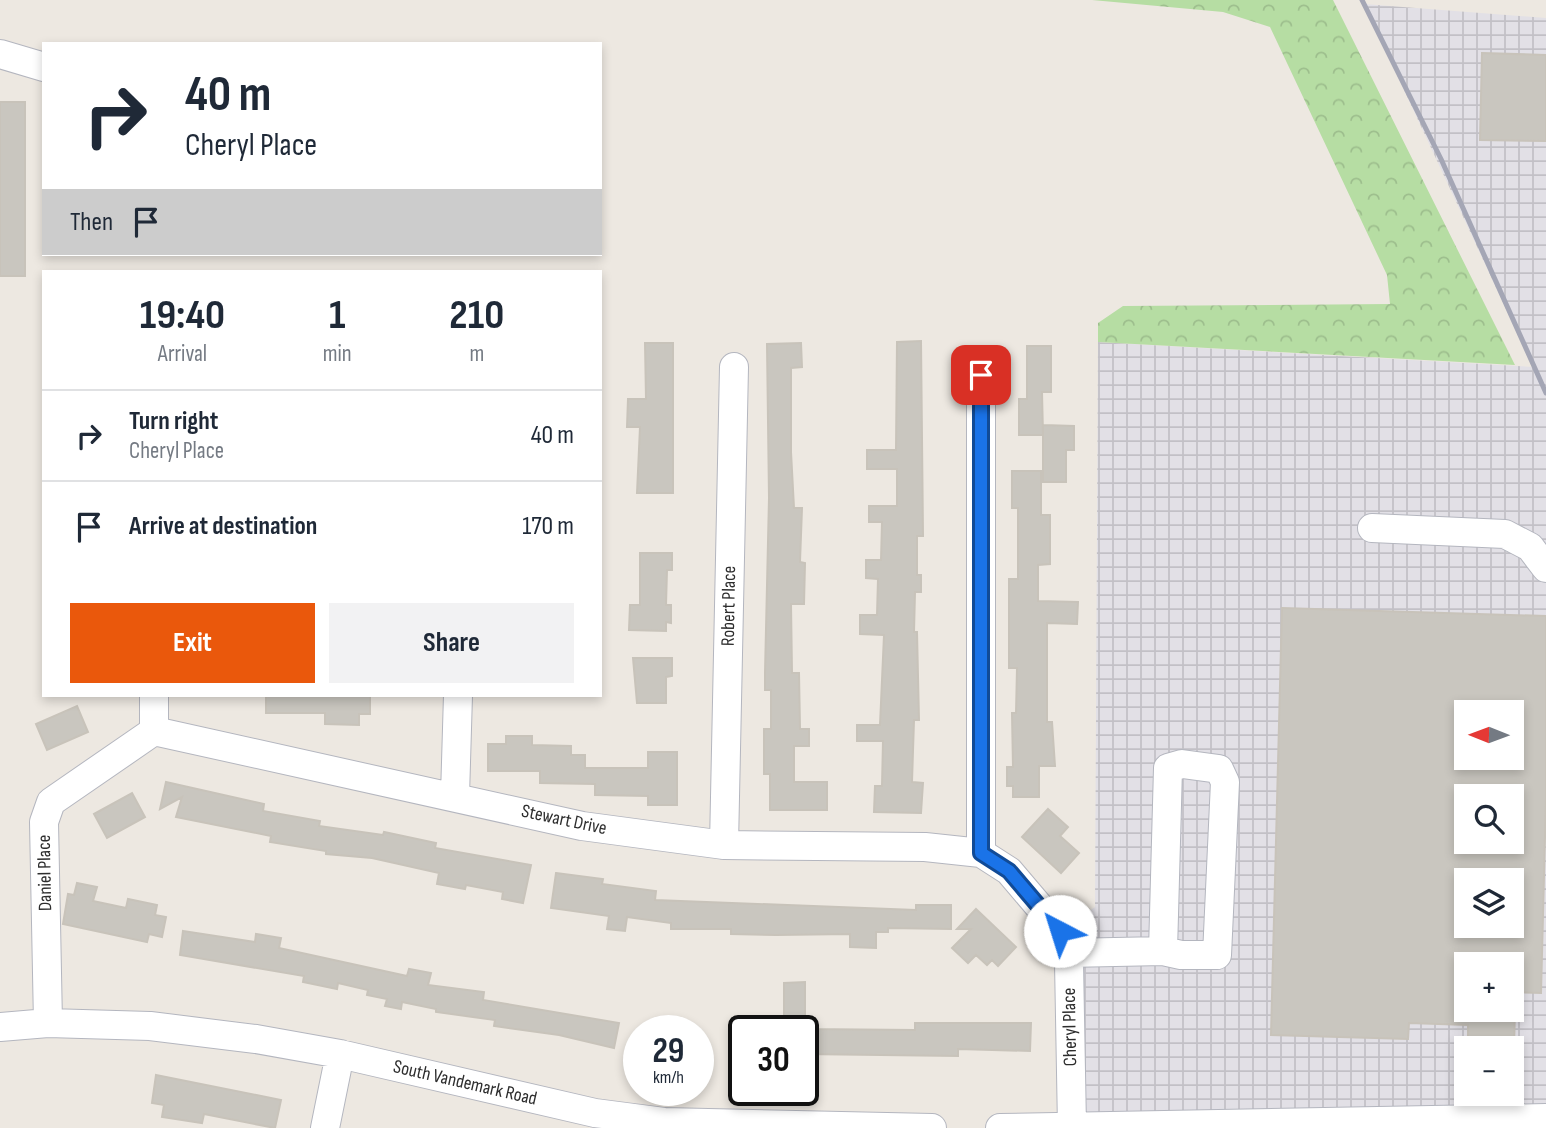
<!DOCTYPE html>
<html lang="en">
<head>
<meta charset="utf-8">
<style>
  :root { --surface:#fff; --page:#f2f2f3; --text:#1f2937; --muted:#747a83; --line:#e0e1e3; --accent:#ea580c }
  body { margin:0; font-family:"Sofia Sans Condensed",sans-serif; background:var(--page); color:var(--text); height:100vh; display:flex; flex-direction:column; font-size:26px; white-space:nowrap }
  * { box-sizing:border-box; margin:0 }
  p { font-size:23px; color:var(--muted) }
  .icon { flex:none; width:38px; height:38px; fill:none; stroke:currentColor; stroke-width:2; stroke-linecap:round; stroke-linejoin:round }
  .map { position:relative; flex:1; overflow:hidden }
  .side { position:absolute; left:42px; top:270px; width:560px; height:427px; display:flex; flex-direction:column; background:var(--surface); border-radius:0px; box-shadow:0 4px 10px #0003 }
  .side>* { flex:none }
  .banner { position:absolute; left:42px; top:42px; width:560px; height:214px; border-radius:0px; box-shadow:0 4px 10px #0003; background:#fff; color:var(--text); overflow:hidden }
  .needle { width:46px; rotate:271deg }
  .controls { position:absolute; left:1454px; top:700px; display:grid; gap:14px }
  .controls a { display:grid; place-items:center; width:70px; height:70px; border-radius:0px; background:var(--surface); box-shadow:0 4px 10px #0003; font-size:35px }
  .speed { position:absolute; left:623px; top:1015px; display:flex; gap:14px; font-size:35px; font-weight:700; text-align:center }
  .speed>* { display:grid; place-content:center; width:91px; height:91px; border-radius:50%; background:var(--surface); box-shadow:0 4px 10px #0003; line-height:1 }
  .speed small { font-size:18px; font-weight:400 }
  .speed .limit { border:4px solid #111; border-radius:10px; background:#fff; color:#111 }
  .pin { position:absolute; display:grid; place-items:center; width:60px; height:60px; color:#fff; margin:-30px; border-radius:14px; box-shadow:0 4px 10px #0006 }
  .me { position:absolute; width:77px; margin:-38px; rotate:320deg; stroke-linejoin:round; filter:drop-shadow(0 0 5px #0008) }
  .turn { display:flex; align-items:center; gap:24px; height:147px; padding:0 28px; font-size:32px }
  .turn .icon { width:91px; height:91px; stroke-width:2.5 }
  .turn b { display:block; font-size:49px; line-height:60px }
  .then { display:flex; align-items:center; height:66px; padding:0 28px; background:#0003; gap:14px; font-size:26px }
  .eta { display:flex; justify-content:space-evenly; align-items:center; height:119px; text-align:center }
  .eta b { font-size:42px; font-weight:700; line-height:49px }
  .action { display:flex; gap:14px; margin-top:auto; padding:14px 28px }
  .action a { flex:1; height:80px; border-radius:0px; background:var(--accent); color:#fff; font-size:28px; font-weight:700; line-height:80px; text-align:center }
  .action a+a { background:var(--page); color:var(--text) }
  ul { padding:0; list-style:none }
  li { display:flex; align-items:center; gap:21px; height:91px; padding:0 28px; border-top:2px solid var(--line) }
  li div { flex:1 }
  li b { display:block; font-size:26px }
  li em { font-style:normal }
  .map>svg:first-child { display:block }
  .industrial { fill:url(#industrial-grid); fill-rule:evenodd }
  .forest { fill:url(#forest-crowns) }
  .building { fill:#c9c6bf; stroke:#c8c3ba; stroke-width:2; fill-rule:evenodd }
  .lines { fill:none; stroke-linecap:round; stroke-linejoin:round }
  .minor-casing { stroke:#b4b6bf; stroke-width:30 }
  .minor { stroke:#fff; stroke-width:28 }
  .rail { stroke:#a4a6b5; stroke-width:5 }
  .route-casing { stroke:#114b97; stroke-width:18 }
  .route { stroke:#1a73e8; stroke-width:12 }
  .labels { text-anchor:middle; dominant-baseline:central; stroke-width:7; stroke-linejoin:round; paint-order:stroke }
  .street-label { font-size:19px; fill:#2d2d2d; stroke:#fff }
</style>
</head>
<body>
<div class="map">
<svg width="1546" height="1128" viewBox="0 0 1546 1128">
  <defs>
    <pattern id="industrial-grid" width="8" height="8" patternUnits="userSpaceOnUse" patternTransform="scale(1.75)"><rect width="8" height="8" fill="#e2e0e6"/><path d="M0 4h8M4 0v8" fill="none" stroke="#c2c0c6"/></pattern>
    <pattern id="forest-crowns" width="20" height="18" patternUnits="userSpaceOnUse" patternTransform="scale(1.75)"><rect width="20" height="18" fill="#b6dda3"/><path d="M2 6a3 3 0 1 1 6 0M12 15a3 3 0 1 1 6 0" fill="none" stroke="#9dbe8d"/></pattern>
  </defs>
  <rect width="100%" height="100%" fill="#ede8e1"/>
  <path class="industrial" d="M 1364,4 L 1546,18 L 1546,1118 L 1072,1127 L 1060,931 L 1095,907 L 1098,342 L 1533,367 ZM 1466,712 L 1512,712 L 1512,758 L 1466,758 ZM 1466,796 L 1512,796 L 1512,842 L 1466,842 ZM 1466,880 L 1512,880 L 1512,926 L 1466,926 ZM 1466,964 L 1512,964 L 1512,1010 L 1466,1010 ZM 1466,1048 L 1512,1048 L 1512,1094 L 1466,1094 Z"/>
  <path class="forest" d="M 1092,0 L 1333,0 L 1515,365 L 1098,342 L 1098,323 L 1123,306 L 1390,304 L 1387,275 L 1270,27 L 1223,12 Z"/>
  <path class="building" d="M 1482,53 L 1546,55 L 1546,141 L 1480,140 Z
    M 0,102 L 25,102 L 25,276 L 0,276 Z
    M 921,341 L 923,536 L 917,536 L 917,575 L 921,575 L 921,592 L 915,592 L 914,632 L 917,632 L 919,720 L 914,720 L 912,782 L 923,783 L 921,813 L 874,812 L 875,786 L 882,786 L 883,741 L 857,741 L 857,725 L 880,725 L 884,635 L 860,634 L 860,615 L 877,615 L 878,579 L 866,578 L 866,560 L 881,560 L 882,522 L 869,522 L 869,506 L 897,506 L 897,469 L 867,469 L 867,450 L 896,450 L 897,342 Z
    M 645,343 L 673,343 L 673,493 L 637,493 L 640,427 L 627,427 L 628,399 L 646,399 Z
    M 801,343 L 802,367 L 791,368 L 791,452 L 794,508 L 802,508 L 800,562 L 805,563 L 804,604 L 791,604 L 792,673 L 799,673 L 800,729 L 809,729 L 809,746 L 794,746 L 794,782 L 827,782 L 827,810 L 770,810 L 770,774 L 764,774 L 764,729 L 771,729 L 771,690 L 765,690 L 765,673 L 769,498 L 767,344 Z
    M 1027,346 L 1051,346 L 1051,392 L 1042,392 L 1043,435 L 1019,435 L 1019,399 L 1027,399 Z
    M 1043,425 L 1074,426 L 1074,450 L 1066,450 L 1066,482 L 1043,482 Z
    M 1012,471 L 1041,471 L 1041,515 L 1050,515 L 1050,564 L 1038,565 L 1038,601 L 1078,602 L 1077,624 L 1047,623 L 1047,722 L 1052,722 L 1055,766 L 1039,766 L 1039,797 L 1013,797 L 1013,786 L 1007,786 L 1007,767 L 1013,767 L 1012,713 L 1016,713 L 1017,668 L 1009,668 L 1009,579 L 1018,579 L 1018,508 L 1012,508 Z
    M 640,553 L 672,553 L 672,570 L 667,570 L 666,605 L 671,605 L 671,623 L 666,622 L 666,631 L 629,630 L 630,605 L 640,605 Z
    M 1282,608 L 1546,616 L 1546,798 L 1541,993 L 1512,992 L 1512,964 L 1466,964 L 1466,1010 L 1515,1010 L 1514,1048 L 1468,1048 L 1468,1025 L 1409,1023 L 1408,1039 L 1271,1035 ZM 1466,712 L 1512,712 L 1512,758 L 1466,758 ZM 1466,796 L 1512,796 L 1512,842 L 1466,842 ZM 1466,880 L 1512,880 L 1512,926 L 1466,926 Z
    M 633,658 L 672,658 L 672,676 L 666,677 L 666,703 L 637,703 Z
    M 266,695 L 370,695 L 370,714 L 359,714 L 359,725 L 325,724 L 325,713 L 266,713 Z
    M 77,706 L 88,732 L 47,750 L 36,724 Z
    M 506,736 L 532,736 L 532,745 L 571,746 L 571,755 L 585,755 L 585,768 L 648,768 L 648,752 L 677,752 L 677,805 L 648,805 L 648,796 L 595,795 L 595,784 L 540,783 L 540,771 L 488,771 L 488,744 L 506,744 Z
    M 166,782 L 264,804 L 263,811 L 320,821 L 319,826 L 383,835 L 384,832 L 436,843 L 435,848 L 531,865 L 523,903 L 502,899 L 503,892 L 466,885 L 465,889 L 437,884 L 439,873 L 372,858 L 326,854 L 326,851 L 270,842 L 271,836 L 176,817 L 182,797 L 160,809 Z
    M 132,793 L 145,817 L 107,838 L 94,814 Z
    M 1048,809 L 1068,827 L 1060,836 L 1079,853 L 1061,873 L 1022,837 Z
    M 556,873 L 603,879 L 602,884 L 656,891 L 655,900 L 916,910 L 916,905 L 951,905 L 951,929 L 888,928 L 888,932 L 876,932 L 876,948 L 850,947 L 850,934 L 776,935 L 731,934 L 731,929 L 671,929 L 671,923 L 627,917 L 625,931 L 607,929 L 609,916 L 551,908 Z
    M 77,883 L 97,887 L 93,901 L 126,908 L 128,899 L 157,905 L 155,915 L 166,917 L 162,937 L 149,934 L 147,942 L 63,924 L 68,894 L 74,895 Z
    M 976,909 L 1016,947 L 998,966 L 992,960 L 987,965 L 976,955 L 968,963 L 952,948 L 971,929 L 957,929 Z
    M 183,931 L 255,942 L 256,934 L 281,938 L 279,948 L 407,976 L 409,969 L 431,973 L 428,985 L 484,992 L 483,1000 L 619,1023 L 614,1048 L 559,1035 L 494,1026 L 495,1020 L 436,1012 L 436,1009 L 402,1002 L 401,1009 L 385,1006 L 387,999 L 367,995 L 368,990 L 338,983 L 337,989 L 303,982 L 304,976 L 180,955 Z
    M 805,982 L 805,1029 L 915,1030 L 915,1023 L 1031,1023 L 1030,1051 L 958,1049 L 958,1056 L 803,1054 L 803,1031 L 784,1031 L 784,983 Z
    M 156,1075 L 281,1100 L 275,1128 L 204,1114 L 202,1123 L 162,1117 L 164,1105 L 152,1103 Z"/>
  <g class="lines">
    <g class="minor-casing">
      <path id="minor" d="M 0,54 L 44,67
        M 981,375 L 981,853
        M 1372,528 L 1505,534 L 1530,547 L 1546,568
        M 154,731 L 582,826 L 724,845 L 925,847 L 981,853 L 1009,871 L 1060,931 L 1069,962 L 1072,1127
        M 154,731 L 154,695
        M 455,796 L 458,695
        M 724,845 L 734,367
        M 1067,953 L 1163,951 L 1181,955 L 1217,955 L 1225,782 L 1219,769 L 1182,764 L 1168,768 L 1163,951
        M 48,1023 L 44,822 L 51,802 L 154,731
        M 0,1027 L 48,1023 L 150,1026 L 256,1039 L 340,1054 L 595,1113 L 664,1122 L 932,1128
        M 325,1128 L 340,1054
        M 1000,1128 L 1546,1118"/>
    </g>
    <use href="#minor" class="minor"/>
    <path class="rail" d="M 1362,0 L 1441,159 L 1546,393"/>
  </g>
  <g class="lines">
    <g class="route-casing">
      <path id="route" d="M 981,375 L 981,853 L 1009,871 L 1060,931"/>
    </g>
    <use href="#route" class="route"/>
  </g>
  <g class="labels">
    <g class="street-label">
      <text transform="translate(729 606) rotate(-89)">Robert Place</text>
      <text transform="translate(564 820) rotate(12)">Stewart Drive</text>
      <text transform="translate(45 873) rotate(-91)">Daniel Place</text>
      <text transform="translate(1070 1027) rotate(-91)">Cheryl Place</text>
      <text transform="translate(465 1083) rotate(13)">South Vandemark Road</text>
    </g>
  </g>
</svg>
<div class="controls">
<a><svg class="needle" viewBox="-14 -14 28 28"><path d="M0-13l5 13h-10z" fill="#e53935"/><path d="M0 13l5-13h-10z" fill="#747a83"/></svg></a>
<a><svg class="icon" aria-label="search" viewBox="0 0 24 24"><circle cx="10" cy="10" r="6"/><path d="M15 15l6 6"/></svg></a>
<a><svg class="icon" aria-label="layers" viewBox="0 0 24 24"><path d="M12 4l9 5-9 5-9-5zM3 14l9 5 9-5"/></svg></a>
<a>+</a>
<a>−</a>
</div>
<div class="speed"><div>29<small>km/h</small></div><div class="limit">30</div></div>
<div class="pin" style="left:981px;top:375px;background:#d93025"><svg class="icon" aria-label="arrive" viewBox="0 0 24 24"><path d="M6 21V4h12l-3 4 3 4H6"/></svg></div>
<svg class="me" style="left:1060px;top:931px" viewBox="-20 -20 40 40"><circle r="19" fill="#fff"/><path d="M0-13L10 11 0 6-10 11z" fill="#1a73e8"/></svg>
<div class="banner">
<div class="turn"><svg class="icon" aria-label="right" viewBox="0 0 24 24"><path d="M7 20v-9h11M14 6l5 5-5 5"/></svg><div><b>40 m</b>Cheryl Place</div></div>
<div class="then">Then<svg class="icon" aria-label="arrive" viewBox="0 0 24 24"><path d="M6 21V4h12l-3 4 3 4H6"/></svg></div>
</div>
<section class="side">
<div class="eta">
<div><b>19:40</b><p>Arrival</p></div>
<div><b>1</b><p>min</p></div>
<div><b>210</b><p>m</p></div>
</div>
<ul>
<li><svg class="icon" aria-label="right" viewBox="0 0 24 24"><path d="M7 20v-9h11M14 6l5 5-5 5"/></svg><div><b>Turn right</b><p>Cheryl Place</p></div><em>40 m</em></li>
<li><svg class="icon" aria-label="arrive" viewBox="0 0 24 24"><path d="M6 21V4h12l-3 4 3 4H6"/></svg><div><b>Arrive at destination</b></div><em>170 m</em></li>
</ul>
<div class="action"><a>Exit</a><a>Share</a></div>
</section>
</div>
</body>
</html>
